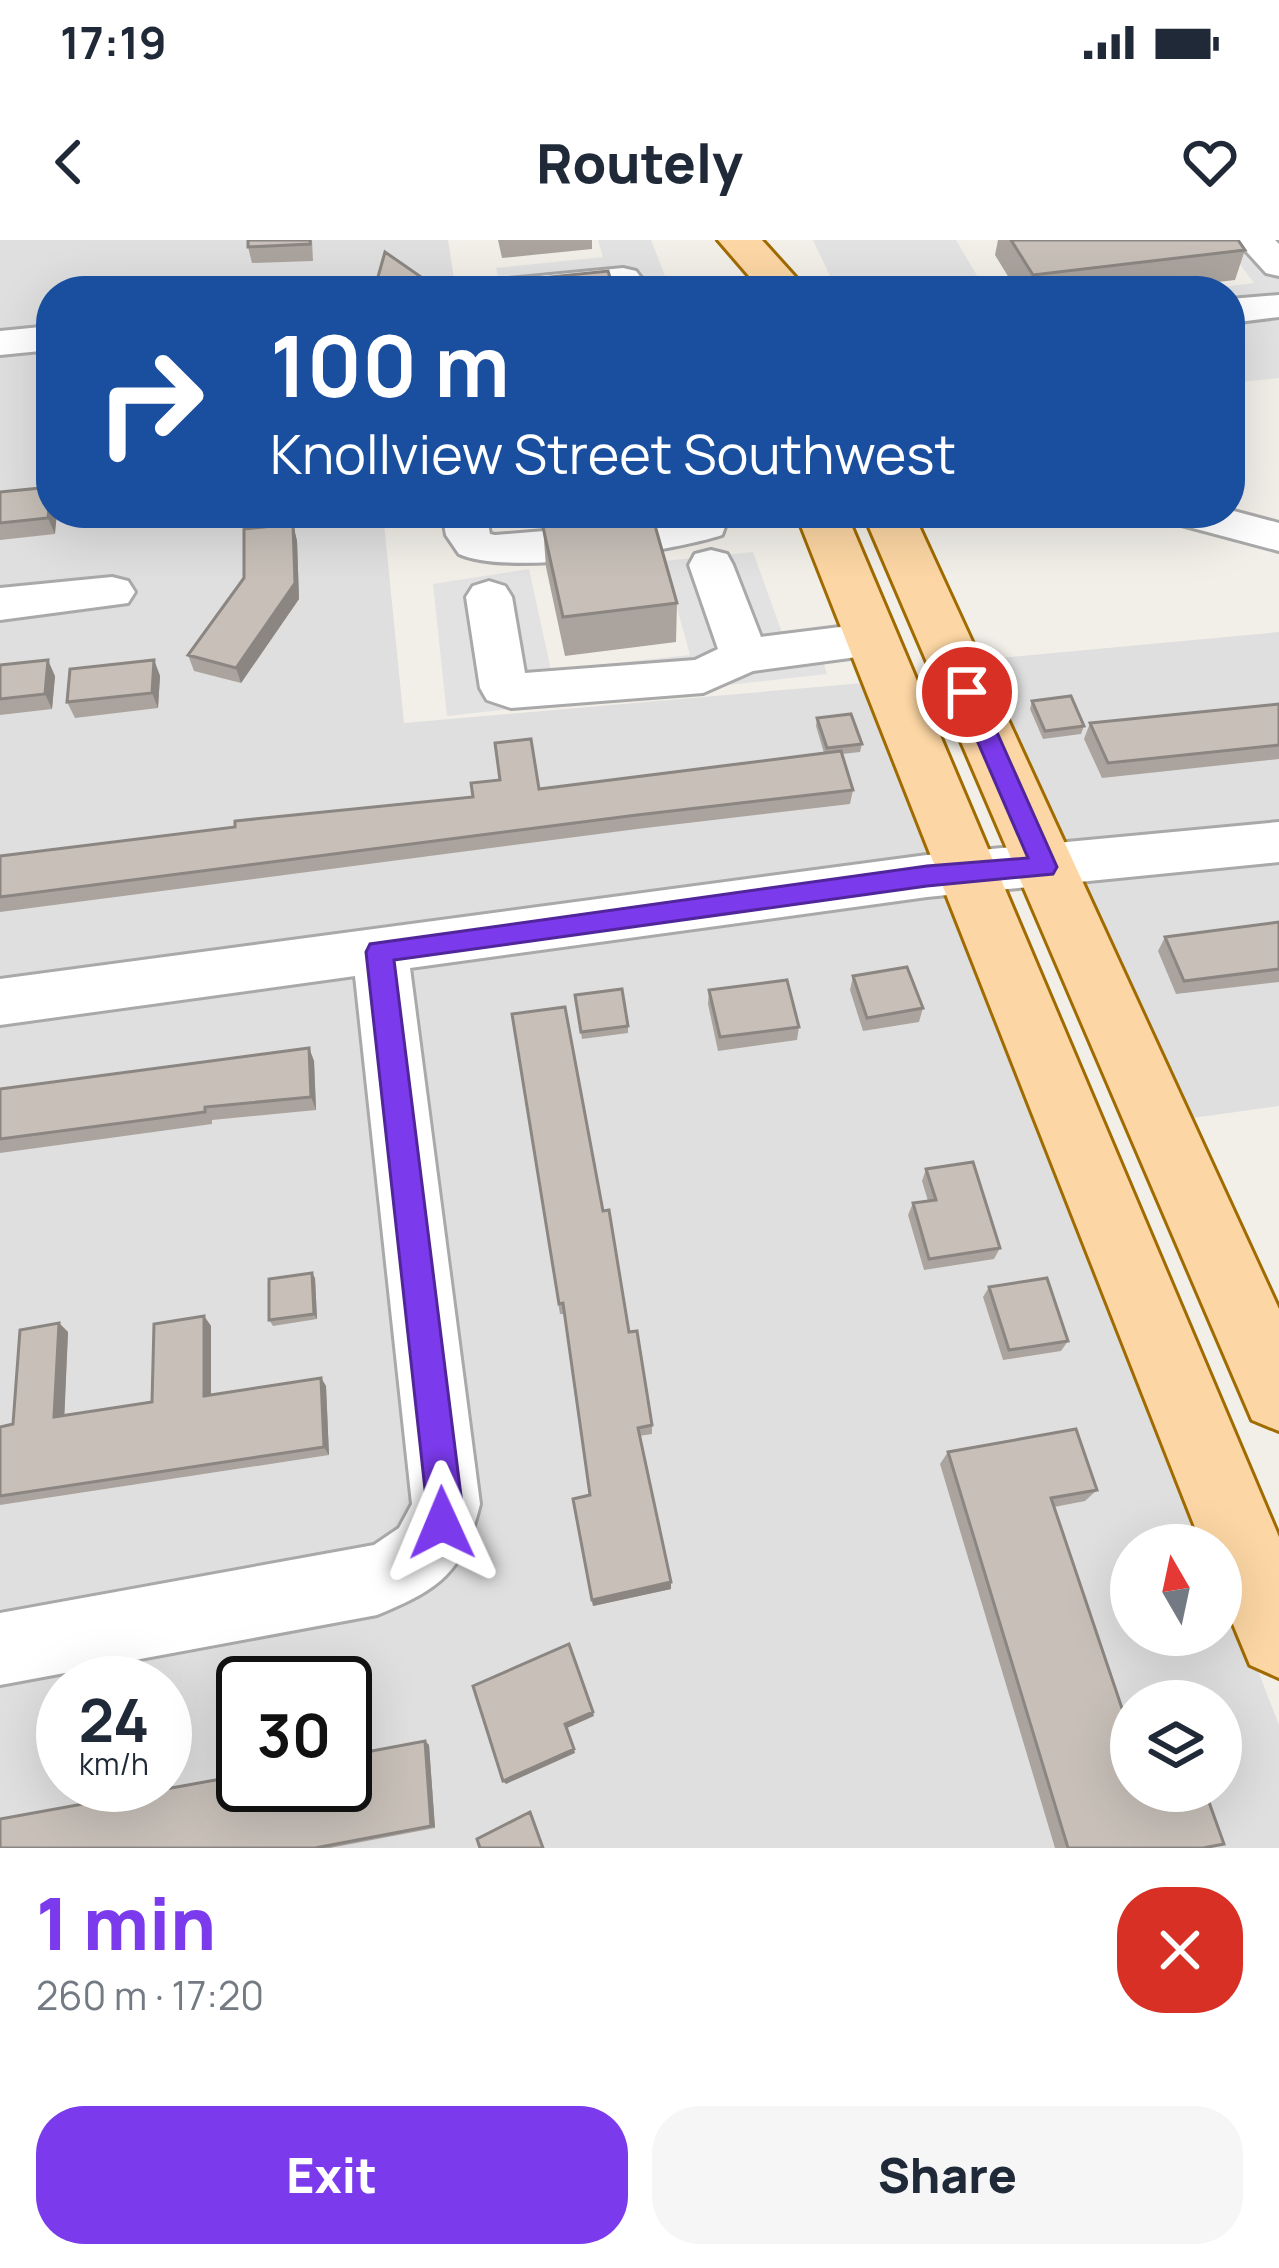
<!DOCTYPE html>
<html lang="en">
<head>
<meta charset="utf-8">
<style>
  :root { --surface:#fff; --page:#f6f6f7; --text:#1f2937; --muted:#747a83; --accent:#7c3aed }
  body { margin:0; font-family:Manrope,sans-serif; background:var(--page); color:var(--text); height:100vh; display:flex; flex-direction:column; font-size:45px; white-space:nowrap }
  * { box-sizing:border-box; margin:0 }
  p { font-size:39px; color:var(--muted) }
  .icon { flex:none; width:66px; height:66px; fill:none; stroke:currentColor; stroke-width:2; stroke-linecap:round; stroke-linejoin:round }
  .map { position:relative; height:1608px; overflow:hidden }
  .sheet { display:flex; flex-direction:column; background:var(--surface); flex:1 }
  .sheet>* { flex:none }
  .hud { position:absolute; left:36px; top:36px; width:1209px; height:252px; border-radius:48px; box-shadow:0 12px 48px #0002; background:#1a4fa0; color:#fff; overflow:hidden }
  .needle { width:78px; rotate:351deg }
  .fabs { position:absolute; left:1110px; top:1284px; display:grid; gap:24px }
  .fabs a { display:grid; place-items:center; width:132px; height:132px; border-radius:50%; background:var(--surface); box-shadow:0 12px 48px #0002; font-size:60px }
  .speed { position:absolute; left:36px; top:1416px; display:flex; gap:24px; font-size:60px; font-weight:700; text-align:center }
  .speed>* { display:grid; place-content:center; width:156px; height:156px; border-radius:50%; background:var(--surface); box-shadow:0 12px 48px #0002; line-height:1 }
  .speed small { font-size:30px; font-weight:400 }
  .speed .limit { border:6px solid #111; border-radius:18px; background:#fff; color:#111 }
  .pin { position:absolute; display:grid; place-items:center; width:102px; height:102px; color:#fff; margin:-51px; border:6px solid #fff; border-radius:50%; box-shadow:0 3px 12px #0007 }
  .me { position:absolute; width:132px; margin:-66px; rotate:359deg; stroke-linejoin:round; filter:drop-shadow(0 0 9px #0008) }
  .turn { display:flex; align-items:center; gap:42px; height:252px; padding:0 36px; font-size:54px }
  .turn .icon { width:156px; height:156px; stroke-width:2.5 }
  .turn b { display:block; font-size:84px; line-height:102px }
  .round { display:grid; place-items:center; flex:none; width:126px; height:126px; border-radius:48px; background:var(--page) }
  .overview { display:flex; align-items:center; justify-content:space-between; height:204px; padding:0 36px }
  h1 { font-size:72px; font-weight:800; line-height:90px; color:var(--accent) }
  .primary-button { display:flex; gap:24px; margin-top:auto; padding:24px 36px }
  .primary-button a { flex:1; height:138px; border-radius:48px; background:var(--accent); color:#fff; font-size:48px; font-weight:800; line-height:138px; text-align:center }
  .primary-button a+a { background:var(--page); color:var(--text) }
  .status { display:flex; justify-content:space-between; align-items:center; height:84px; padding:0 60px; background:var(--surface); direction:ltr }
  .status svg { height:33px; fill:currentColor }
  header { display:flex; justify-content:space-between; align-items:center; height:156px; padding:0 36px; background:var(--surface); font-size:54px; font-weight:800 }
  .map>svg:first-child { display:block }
  .residential { fill:#e0dfdf; fill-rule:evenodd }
  .parking { fill:#e2e2e2 }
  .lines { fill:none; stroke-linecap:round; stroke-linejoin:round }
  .minor-casing { stroke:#a9a9a9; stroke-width:6 }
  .major-casing { stroke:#a06b00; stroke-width:6 }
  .path { stroke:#fa8072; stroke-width:6; stroke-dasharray:4.5 4.5; stroke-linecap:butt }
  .minor { fill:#fff; fill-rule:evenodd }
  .major { fill:#fcd6a4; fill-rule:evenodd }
  .wall { fill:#aba49e }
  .shaded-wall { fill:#8b8681 }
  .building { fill:#c7bfb8; stroke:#8b8681; stroke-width:3 }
  .route { fill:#7c3aed; stroke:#51269a; stroke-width:3 }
</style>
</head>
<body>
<div class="status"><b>17:19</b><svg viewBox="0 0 49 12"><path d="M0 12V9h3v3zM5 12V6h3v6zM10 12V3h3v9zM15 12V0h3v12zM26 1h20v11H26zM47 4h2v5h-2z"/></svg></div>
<header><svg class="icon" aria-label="back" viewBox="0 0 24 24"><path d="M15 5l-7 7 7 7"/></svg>Routely<svg class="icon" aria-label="heart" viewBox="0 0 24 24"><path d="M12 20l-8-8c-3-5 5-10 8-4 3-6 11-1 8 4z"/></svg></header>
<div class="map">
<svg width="1279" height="1608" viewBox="0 0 1279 1608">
  <rect width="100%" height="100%" fill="#f2efe9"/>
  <path class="residential" d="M 0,0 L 448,0 L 456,51 L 51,51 L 51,273 L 383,273 L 404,483 L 875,442 L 1209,1305 L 1131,1305 L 1131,1395 L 1221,1395 L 1221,1335 L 1279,1485 L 1279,1608 L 0,1608 ZM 63,1443 L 165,1443 L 165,1545 L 63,1545 ZM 243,1443 L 345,1443 L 345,1545 L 243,1545 ZM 1131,1461 L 1221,1461 L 1221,1551 L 1131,1551 Z
    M 1279,392 L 1279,866 L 1185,879 L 978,420 Z"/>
  <path class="parking" d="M 598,0 L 651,0 L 671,51 L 502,51 L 496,28 L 603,17 Z
    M 813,0 L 956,0 L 986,51 L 837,51 Z
    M 1222,0 L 1279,7 L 1279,138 L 1230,143 L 1230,51 L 1192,51 L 1254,43 Z
    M 753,312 L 781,390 L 822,418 L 827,434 L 447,476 L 433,344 L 529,329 L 551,430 L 690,415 L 664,321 Z"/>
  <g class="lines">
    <g class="minor-casing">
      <path id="minor" d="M 1236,0 L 1275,0 L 1279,4 L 1279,36 L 1266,33 Z
        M 623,28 L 636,31 L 642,39 L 636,47 L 489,50 L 495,42 L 508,39 Z
        M 1279,55 L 1279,77 L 1230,83 L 1230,59 Z
        M 51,86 L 51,110 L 0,115 L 0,91 Z
        M 1230,270 L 1279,283 L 1279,311 L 1174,283 L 1167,273 Z
        M 442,273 L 486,273 L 490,294 L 495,295 L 676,280 L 686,273 L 730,273 L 722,295 C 671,312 506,336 459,314 L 446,295 Z
        M 711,310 L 727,314 L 733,325 L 761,397 L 872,383 L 889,388 L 895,399 L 889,410 L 872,415 L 753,431 L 703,453 L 511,468 L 487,460 L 480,448 L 466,357 L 473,346 L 489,341 L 505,346 L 512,357 L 525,433 L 695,420 L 718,409 L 689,325 L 695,314 Z
        M 112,337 L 128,341 L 135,352 L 128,363 L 0,380 L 0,348 Z
        M 1279,582 L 1279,622 L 927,657 L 410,728 L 480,1264 C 463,1333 440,1349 377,1375 L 0,1445 L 0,1373 L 374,1305 L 399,1288 L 412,1264 L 355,736 L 0,785 L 0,739 L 927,615 Z"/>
    </g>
    <g class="major-casing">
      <path id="major" d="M 718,0 L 762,0 L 808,51 L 762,51 Z
        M 796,273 L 846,273 L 1279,1297 L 1279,1438 L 1250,1425 L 1221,1355 L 1221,1305 L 1202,1305 Z
        M 863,273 L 913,273 L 1279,1069 L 1279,1191 L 1252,1180 Z"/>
    </g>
    <path class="path" d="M 1177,51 L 1217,46"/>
    <use href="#minor" class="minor"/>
    <use href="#major" class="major"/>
  </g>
  <path class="wall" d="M 312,0 L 313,21 L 252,23 L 248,7 Z
    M 498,0 L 592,0 L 592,9 L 502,18 Z
    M 998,0 L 1238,0 L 1245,10 L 1235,40 L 1140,51 L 1017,51 L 995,15 Z
    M 51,247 L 55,294 L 0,300 L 0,252 Z
    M 204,273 L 260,273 L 245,288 Z
    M 530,273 L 646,273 L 677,363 L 676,402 L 565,416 L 546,327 L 543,287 L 577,284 L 534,287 Z
    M 293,284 L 297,301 L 299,359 L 241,443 L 194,431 L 188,415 Z
    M 154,420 L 160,436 L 158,468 L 75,478 L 67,462 Z
    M 0,425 L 55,436 L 52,469 L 0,475 Z
    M 1032,461 L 1084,486 L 1081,494 L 1043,499 L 1030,469 Z
    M 1279,464 L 1279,519 L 1102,538 L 1084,499 L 1090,483 Z
    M 817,478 L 862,504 L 860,512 L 842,514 L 853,550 L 850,564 L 637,589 L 0,672 L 0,616 L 824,513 L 816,486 Z
    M 1279,682 L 1279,742 L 1176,754 L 1158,711 L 1165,697 Z
    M 853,736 L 923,768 L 919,782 L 863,791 L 850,750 Z
    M 709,750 L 799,787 L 797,800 L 718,811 L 708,764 Z
    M 575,755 L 628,786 L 628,793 L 582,799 Z
    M 512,774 L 603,971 L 629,1092 L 652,1185 L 652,1194 L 639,1196 L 671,1342 L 671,1349 L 593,1366 L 573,1259 L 589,1255 L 565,1074 L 560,1074 Z
    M 309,808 L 314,821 L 316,870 L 212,880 L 212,884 L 0,913 L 0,849 Z
    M 926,929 L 1000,1008 L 994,1019 L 924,1030 L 908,975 L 913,963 L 928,961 L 922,941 Z
    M 315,1038 L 317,1079 L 273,1086 L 269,1080 Z
    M 989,1047 L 1068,1101 L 1061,1111 L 1003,1120 L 983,1057 Z
    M 204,1076 L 211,1086 L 211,1155 L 321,1138 L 326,1146 L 329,1215 L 0,1265 L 0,1187 L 13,1184 L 59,1083 L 68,1092 L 64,1175 L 152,1162 Z
    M 948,1212 L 1097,1250 L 1085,1261 L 1054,1267 L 1131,1551 L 1203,1608 L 1055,1608 L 940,1224 Z
    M 425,1501 L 429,1505 L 435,1588 L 330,1608 L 0,1608 Z"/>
  <path class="shaded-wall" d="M 51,247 L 51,273 L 57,273 L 55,294 L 48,278 Z
    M 241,273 L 260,273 L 245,288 Z
    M 293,284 L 297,301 L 299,359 L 241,443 L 236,428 Z
    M 48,420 L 55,436 L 52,469 L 45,454 Z
    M 154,420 L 160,436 L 158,468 L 152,453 Z
    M 309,808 L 314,821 L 316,870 L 311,857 Z
    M 312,1033 L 315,1038 L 317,1079 L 314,1074 Z
    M 204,1076 L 211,1086 L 211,1164 L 204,1156 Z
    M 59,1083 L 68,1092 L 64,1185 L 54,1177 Z
    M 321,1138 L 326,1146 L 329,1215 L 324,1207 Z
    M 671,1342 L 671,1349 L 593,1366 L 592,1360 Z
    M 593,1472 L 594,1476 L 567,1488 L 565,1484 Z
    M 425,1501 L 429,1505 L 435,1588 L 431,1586 Z
    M 574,1509 L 575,1513 L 506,1544 L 503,1541 Z"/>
  <path class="building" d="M 248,0 L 310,0 L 310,4 L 248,7 Z
    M 1011,0 L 1238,0 L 1245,10 L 1033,35 Z
    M 385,12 L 424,39 L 420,51 L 374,51 Z
    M 608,31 L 614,51 L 513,51 L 511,41 Z
    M 51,247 L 48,278 L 0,283 L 0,252 Z
    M 652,275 L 677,363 L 563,377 L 543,287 Z
    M 293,284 L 295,343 L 236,428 L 188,415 L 244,338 L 244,289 Z
    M 48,420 L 45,454 L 0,459 L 0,425 Z
    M 154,420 L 152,453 L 67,462 L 70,429 Z
    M 1071,456 L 1084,486 L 1045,491 L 1032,461 Z
    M 1279,464 L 1279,505 L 1108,523 L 1090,483 Z
    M 851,474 L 862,504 L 827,508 L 817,478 Z
    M 531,499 L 539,549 L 841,511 L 853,550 L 637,575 L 0,657 L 0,616 L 235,587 L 235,581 L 473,557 L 471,543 L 500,540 L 495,503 Z
    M 1279,682 L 1279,729 L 1184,741 L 1165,697 Z
    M 907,727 L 923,768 L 867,778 L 853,736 Z
    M 787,740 L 799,787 L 720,797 L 709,750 Z
    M 622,749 L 628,786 L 581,792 L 575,755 Z
    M 565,767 L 603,971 L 609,970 L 629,1092 L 637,1091 L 652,1185 L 638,1188 L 671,1342 L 592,1360 L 573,1259 L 590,1255 L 563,1063 L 559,1064 L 512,774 Z
    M 309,808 L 311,857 L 205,867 L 205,872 L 0,899 L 0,849 Z
    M 973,922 L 1000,1008 L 929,1019 L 913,963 L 936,960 L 926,929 Z
    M 312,1033 L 314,1074 L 269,1080 L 269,1039 Z
    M 1047,1038 L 1068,1101 L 1009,1110 L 989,1047 Z
    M 204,1076 L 204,1156 L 321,1138 L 324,1207 L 0,1256 L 0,1187 L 13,1184 L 20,1090 L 59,1083 L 54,1177 L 152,1162 L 154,1084 Z
    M 1076,1189 L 1097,1250 L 1051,1258 L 1131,1495 L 1131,1551 L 1205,1551 L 1224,1604 L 1203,1608 L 1068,1608 L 948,1212 Z
    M 569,1404 L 593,1472 L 565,1484 L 574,1509 L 503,1541 L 473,1446 Z
    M 425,1501 L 431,1586 L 315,1608 L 0,1608 L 0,1579 L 243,1535 L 243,1545 L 345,1545 L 345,1516 Z
    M 530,1572 L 543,1608 L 480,1608 L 477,1599 Z"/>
  <path class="route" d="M 967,443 L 979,452 L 1057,627 L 1053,634 L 927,646 L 394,720 L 462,1264 L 454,1295 L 442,1299 L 430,1295 L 366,712 L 370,704 L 927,626 L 1028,618 L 956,452 Z"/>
</svg>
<div class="fabs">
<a><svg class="needle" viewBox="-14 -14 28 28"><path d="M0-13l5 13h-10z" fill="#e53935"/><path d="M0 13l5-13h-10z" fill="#747a83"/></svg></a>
<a><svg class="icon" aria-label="layers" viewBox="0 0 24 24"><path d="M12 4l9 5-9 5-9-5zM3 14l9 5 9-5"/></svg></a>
</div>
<div class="speed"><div>24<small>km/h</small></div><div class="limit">30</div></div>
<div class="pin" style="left:967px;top:452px;background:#d93025"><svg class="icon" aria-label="arrive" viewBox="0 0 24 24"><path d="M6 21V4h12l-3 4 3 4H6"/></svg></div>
<svg class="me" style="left:442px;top:1283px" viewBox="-20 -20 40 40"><path d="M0-17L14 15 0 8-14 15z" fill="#7c3aed" stroke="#fff" stroke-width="4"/></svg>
<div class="hud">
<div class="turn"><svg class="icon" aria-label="right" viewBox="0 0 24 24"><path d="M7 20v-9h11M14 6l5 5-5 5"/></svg><div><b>100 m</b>Knollview Street Southwest</div></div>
</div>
</div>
<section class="sheet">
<div class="overview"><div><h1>1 min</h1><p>260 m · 17:20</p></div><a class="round" style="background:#d93025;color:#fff"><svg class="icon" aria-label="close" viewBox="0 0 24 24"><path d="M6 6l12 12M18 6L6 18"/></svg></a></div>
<div class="primary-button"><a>Exit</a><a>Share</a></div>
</section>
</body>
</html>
